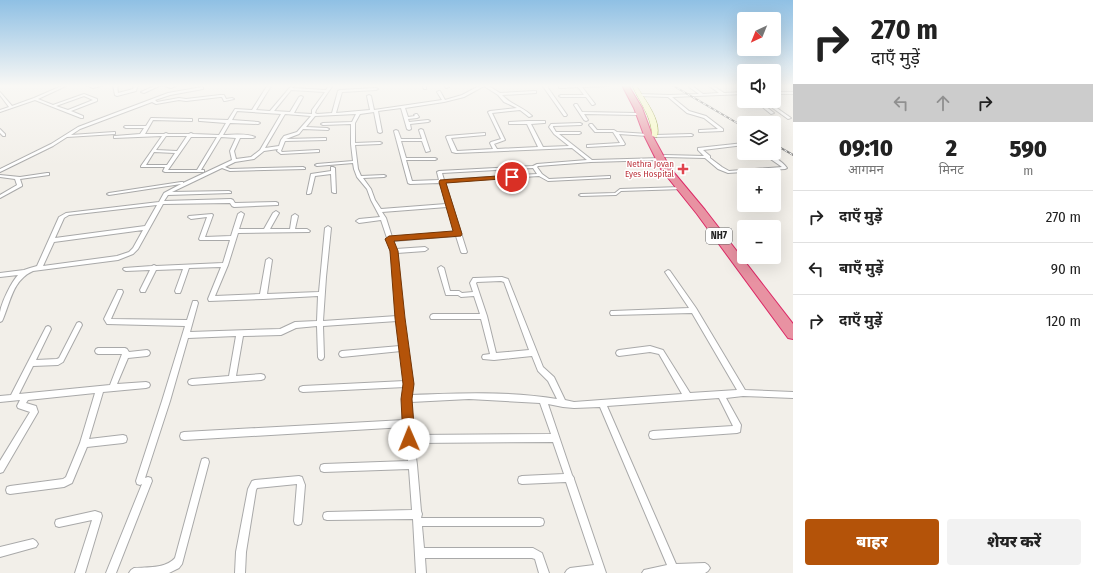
<!DOCTYPE html>
<html lang="hi">
<head>
<meta charset="utf-8">
<style>
  :root { --surface:#fff; --page:#f2f2f2; --text:#222; --muted:#767676; --line:#e0e0e0; --accent:#b45309 }
  body { margin:0; font-family:"Fira Sans Condensed","Noto Sans Devanagari",sans-serif; background:var(--page); color:var(--text); height:100vh; display:flex; flex-direction:column; font-size:15px; white-space:nowrap }
  * { box-sizing:border-box; margin:0 }
  p { font-size:13px; color:var(--muted) }
  .icon { flex:none; width:22px; height:22px; fill:none; stroke:currentColor; stroke-width:2; stroke-linecap:round; stroke-linejoin:round }
  .map { position:relative; flex:1; overflow:hidden }
  .details { display:flex; flex-direction:column; background:var(--surface); width:300px }
  .details>* { flex:none }
  .banner { background:#fff; color:var(--text); overflow:hidden }
  .needle { width:26px; rotate:223deg }
  .controls { position:absolute; left:737px; top:12px; display:grid; gap:8px }
  .controls a { display:grid; place-items:center; width:44px; height:44px; border-radius:4px; background:var(--surface); box-shadow:0 4px 16px #0002; font-size:20px }
  .pin { position:absolute; display:grid; place-items:center; width:34px; height:34px; color:#fff; margin:-17px; border:2px solid #fff; border-radius:50%; box-shadow:0 1px 4px #0007 }
  .me { position:absolute; width:44px; margin:-22px; rotate:359deg; stroke-linejoin:round; filter:drop-shadow(0 0 3px #0008) }
  .turn { display:flex; align-items:center; gap:14px; height:84px; padding:0 12px; font-size:18px }
  .turn .icon { width:52px; height:52px; stroke-width:2.5 }
  .turn b { display:block; font-size:28px; line-height:34px }
  .lanes { display:flex; align-items:center; height:38px; padding:0 12px; background:#0003; justify-content:center; gap:20px; direction:ltr }
  .lanes .off { opacity:.35 }
  .eta { display:flex; justify-content:space-evenly; align-items:center; height:68px; text-align:center }
  .eta b { font-size:24px; font-weight:800; line-height:28px }
  .button { display:flex; gap:8px; margin-top:auto; padding:8px 12px }
  .button a { flex:1; height:46px; border-radius:4px; background:var(--accent); color:#fff; font-size:16px; font-weight:800; line-height:46px; text-align:center }
  .button a+a { background:var(--page); color:var(--text) }
  ul { padding:0; list-style:none }
  li { display:flex; align-items:center; gap:12px; height:52px; padding:0 12px; border-top:1px solid var(--line) }
  li div { flex:1 }
  li b { display:block; font-size:15px }
  li em { font-style:normal }
  main { display:flex; flex:1; min-height:0 }
  .map>svg:first-child { display:block }
  .lines { fill:none; stroke-linecap:round; stroke-linejoin:round }
  .street-casing { stroke:#a9a9a9; stroke-width:2 }
  .secondary-casing { stroke:#707d05; stroke-width:1 }
  .highway-casing { stroke:#dc2a67; stroke-width:2 }
  .street { fill:#fff; fill-rule:evenodd }
  .secondary { fill:#f7fabf; fill-rule:evenodd }
  .highway { fill:#e892a2; fill-rule:evenodd }
  .rail-casing { stroke:#707070; stroke-width:2 }
  .rail { stroke:#fff; stroke-width:1; stroke-dasharray:3; stroke-linecap:butt }
  .route { fill:#b45309; stroke:#753606 }
  .health-dot { fill:#e0444e; stroke:#fff; stroke-width:1.5 }
  .labels { text-anchor:middle; dominant-baseline:central; stroke-width:3; stroke-linejoin:round; paint-order:stroke }
  .far-health-label { font-size:9px; fill:#be3a42; stroke:#fff; text-anchor:end }
  .shield { fill:#fff; stroke:#646464; stroke-width:1 }
  .shield-label { font-size:10px; font-weight:bold; fill:#222 }
</style>
</head>
<body>
<main>
<div class="map">
<svg width="793" height="573" viewBox="0 0 793 573">
  <rect width="100%" height="100%" fill="#f2efe9"/>
  <g class="lines">
    <g class="street-casing">
      <path id="street" d="M 64,85 L 68,85 L 38,99 L 53,105 L 84,94 L 97,99 L 97,101 L 71,111 L 83,116 L 83,118 L 81,118 L 35,100 L 0,112 L 0,110 L 9,107 L 0,95 L 0,92 L 12,106 L 34,98 ZM 84,96 L 93,100 L 68,110 L 56,106 Z
        M 86,85 L 93,86 L 104,85 L 93,88 Z
        M 113,85 L 117,85 L 118,93 L 133,89 L 134,85 L 138,85 L 136,91 L 117,96 L 115,95 Z
        M 157,85 L 161,85 L 144,93 L 141,92 Z
        M 161,85 L 171,86 L 178,85 L 171,88 Z
        M 269,85 L 271,86 L 256,110 L 270,111 L 292,85 L 294,86 L 292,88 L 326,90 L 329,85 L 333,85 L 316,110 L 315,113 L 317,114 L 332,113 L 338,91 L 340,90 L 376,88 L 378,89 L 376,90 L 342,92 L 336,113 L 370,110 L 367,96 L 369,95 L 371,96 L 374,110 L 442,100 L 437,92 L 439,91 L 440,91 L 445,100 L 462,95 L 481,85 L 487,85 L 500,93 L 535,91 L 536,91 L 536,93 L 502,95 C 510,104 523,107 532,116 L 529,117 L 520,110 L 492,113 L 505,140 L 494,144 L 497,149 L 538,147 L 527,124 L 509,124 L 509,122 L 528,121 L 545,121 L 545,123 L 544,123 L 531,124 L 543,147 L 569,146 L 554,134 L 549,127 L 551,124 L 580,123 L 582,124 L 581,125 L 553,126 L 553,127 L 556,132 L 580,132 L 581,133 L 579,134 L 559,134 L 592,160 L 662,158 L 662,159 L 660,160 L 591,162 L 538,166 L 537,167 L 542,174 L 549,179 L 610,176 L 610,178 L 608,178 L 548,181 L 539,176 L 445,182 L 467,252 L 466,253 L 462,253 L 461,252 L 456,236 L 393,241 L 396,249 L 425,247 L 428,249 L 425,251 L 397,253 L 403,318 L 413,384 L 411,395 C 459,393 509,391 557,399 L 548,381 L 538,371 L 532,356 L 494,360 L 483,359 L 482,357 L 483,355 L 490,354 L 481,319 L 431,319 L 430,317 L 431,315 L 433,314 L 480,314 L 474,296 L 461,297 L 458,295 L 446,295 L 438,268 L 441,266 L 444,268 L 450,291 L 459,291 L 462,293 L 473,292 L 470,283 L 473,278 L 475,278 L 502,277 L 508,279 L 543,367 L 554,377 L 565,400 L 574,402 L 682,394 L 659,354 L 650,352 L 619,356 L 617,355 L 616,353 L 617,351 L 619,350 L 650,346 L 663,350 L 690,393 L 737,390 L 692,313 L 613,315 L 611,315 L 610,313 L 611,311 L 613,311 L 689,308 L 665,272 L 668,270 L 670,271 L 696,308 L 745,390 L 793,392 L 793,398 L 743,396 L 726,398 L 741,425 L 740,432 L 737,433 L 653,439 L 650,438 L 649,435 L 650,432 L 653,431 L 733,426 L 719,398 L 607,406 L 676,564 L 705,563 L 708,565 L 710,568 L 708,571 L 705,573 L 642,573 L 644,570 L 667,565 L 600,407 L 574,408 L 563,407 L 548,404 L 572,475 L 574,478 L 574,479 L 606,573 L 565,573 L 567,570 L 570,568 L 594,565 L 566,482 L 522,484 L 519,483 L 518,480 L 519,477 L 522,476 L 564,474 L 553,442 L 414,443 L 417,465 L 421,511 L 422,514 L 421,518 L 540,518 L 543,519 L 544,522 L 543,525 L 540,526 L 422,526 L 424,548 L 533,548 L 542,553 L 549,573 L 539,573 L 535,559 L 532,558 L 425,558 L 426,573 L 416,573 L 413,519 L 327,520 L 324,519 L 323,516 L 324,513 L 327,512 L 412,510 L 409,469 L 324,472 L 321,471 L 320,468 L 321,465 L 324,464 L 408,461 L 405,439 L 405,427 L 184,440 L 181,439 L 180,436 L 181,433 L 184,432 L 404,420 L 403,399 L 405,387 L 303,392 L 300,391 L 299,389 L 300,387 L 303,386 L 405,381 L 401,351 L 342,357 L 340,356 L 339,354 L 340,352 L 342,351 L 400,346 L 397,321 L 323,326 L 324,357 L 323,359 L 321,360 L 319,359 L 318,357 L 317,326 L 296,328 L 281,335 L 243,336 L 236,376 L 261,374 L 264,375 L 265,377 L 264,379 L 261,380 L 192,385 L 189,384 L 188,382 L 189,380 L 192,379 L 229,376 L 236,336 L 188,338 L 170,401 L 145,478 L 148,477 L 151,478 L 152,481 L 116,573 L 106,573 L 142,484 L 140,485 L 137,484 L 136,481 L 162,401 L 185,326 L 107,324 L 104,319 L 118,290 L 122,290 L 123,292 L 111,319 L 187,320 L 193,301 L 197,301 L 198,303 L 190,332 L 280,329 L 295,322 L 317,321 L 318,296 L 263,299 L 209,301 L 208,299 L 221,267 L 189,268 L 181,291 L 180,293 L 176,293 L 175,291 L 183,269 L 156,270 L 145,292 L 141,292 L 140,290 L 150,270 L 126,271 L 124,270 L 123,269 L 124,268 L 152,266 L 154,265 L 156,266 L 223,263 L 230,240 L 200,240 L 199,239 L 207,217 L 191,219 L 188,217 L 189,216 L 212,214 L 213,215 L 205,237 L 231,236 L 238,214 L 241,212 L 244,214 L 239,229 L 264,229 L 273,213 L 276,211 L 279,213 L 270,229 L 290,229 L 292,216 L 295,214 L 298,216 L 295,229 L 307,229 L 310,231 L 309,232 L 238,233 L 228,265 L 215,296 L 260,294 L 266,260 L 269,258 L 272,260 L 267,294 L 319,292 L 325,228 L 328,226 L 331,228 L 326,277 L 323,321 L 397,316 C 395,300 394,249 386,239 L 387,238 L 381,220 L 359,223 L 356,221 L 359,219 L 380,217 L 371,200 L 367,189 L 357,177 L 354,169 L 353,163 L 317,166 L 315,165 L 317,164 L 353,161 L 351,144 L 351,124 L 323,125 L 321,124 L 323,123 L 352,122 L 356,114 L 315,116 L 306,127 L 327,128 L 329,129 L 328,130 L 303,129 L 299,134 L 286,139 L 325,138 L 326,138 L 326,140 L 285,141 L 281,151 L 282,152 L 317,150 L 319,150 L 319,152 L 281,154 L 277,151 L 278,149 L 264,151 L 254,159 L 235,162 L 225,167 L 230,169 L 303,167 L 305,168 L 305,169 L 230,171 L 222,168 L 172,192 L 229,191 L 231,192 L 231,193 L 168,195 L 164,201 L 231,199 L 233,200 L 235,203 L 276,202 L 278,203 L 278,205 L 234,207 L 232,206 L 230,203 L 163,204 L 138,249 L 133,254 L 118,260 L 33,271 C 13,280 11,300 3,319 L 2,321 L 0,322 C 0,319 0,315 0,312 C 2,301 11,283 18,275 L 0,277 L 0,273 L 24,270 L 30,268 L 37,266 L 59,217 L 66,213 L 159,202 L 164,193 L 181,184 L 109,195 L 107,194 L 109,193 L 181,182 L 183,182 L 183,183 L 232,160 L 230,151 L 236,138 L 221,137 L 201,170 L 204,170 L 204,172 L 165,172 L 163,171 L 165,167 L 141,167 L 141,166 L 162,136 L 114,138 L 114,136 L 115,136 L 140,134 L 144,128 L 126,128 L 124,127 L 125,126 L 146,126 L 151,118 L 152,118 L 191,119 L 192,119 L 192,121 L 153,120 L 145,134 L 164,134 L 166,133 L 168,134 L 189,134 L 191,133 L 193,134 L 219,135 L 226,123 L 200,121 L 199,121 L 199,119 L 228,120 L 235,109 L 252,110 L 267,86 ZM 484,86 L 498,95 L 504,102 L 517,108 L 490,111 L 488,112 L 501,139 L 491,142 L 490,143 L 493,149 L 457,151 L 451,138 L 485,135 L 485,133 L 484,133 L 447,136 L 446,137 L 452,152 L 456,153 L 572,148 L 587,160 L 537,164 L 533,166 L 439,171 L 437,172 L 439,180 L 412,181 L 406,160 L 435,160 L 437,159 L 435,158 L 406,158 L 401,141 L 422,141 L 426,152 L 430,151 L 423,130 L 421,129 L 419,130 L 422,139 L 401,139 L 398,131 L 396,130 L 394,131 L 408,183 L 410,184 L 440,183 L 446,204 L 381,209 L 375,200 L 371,189 L 363,178 L 384,177 L 386,176 L 384,175 L 361,176 L 358,169 L 355,145 L 380,144 L 382,143 L 380,142 L 355,143 L 355,123 L 360,114 L 374,112 L 378,132 L 380,133 L 382,132 L 378,111 L 401,108 L 407,129 L 409,130 L 411,129 L 410,124 L 428,122 L 430,121 L 428,120 L 409,122 L 408,119 L 417,118 L 419,117 L 417,114 L 416,114 L 414,115 L 415,116 L 408,117 L 405,108 L 444,102 L 464,97 ZM 291,90 L 325,92 L 312,110 L 312,114 L 294,113 L 303,97 L 301,96 L 299,97 L 290,112 L 274,111 ZM 237,111 L 281,114 L 260,150 L 251,157 L 236,159 L 234,151 L 240,138 L 253,138 L 255,137 C 247,133 232,135 223,135 L 230,123 L 258,124 L 260,123 L 258,122 L 232,120 ZM 285,114 L 311,116 L 297,132 L 284,136 L 281,140 L 279,146 L 265,148 ZM 166,136 L 187,136 L 177,151 L 156,150 ZM 191,137 L 217,137 L 197,170 L 168,170 ZM 154,152 L 175,153 L 167,165 L 146,165 ZM 533,168 L 537,174 L 444,180 L 442,173 ZM 157,205 L 145,226 L 55,238 L 64,218 L 69,215 ZM 447,207 L 455,232 L 392,237 L 386,218 L 382,212 ZM 143,230 L 133,248 L 129,252 L 117,256 L 43,266 L 54,242 ZM 501,281 L 504,282 L 529,350 L 496,353 L 487,316 L 476,283 L 477,282 ZM 469,399 L 540,403 L 551,434 L 413,435 L 413,423 L 411,402 Z
        M 422,85 L 426,85 L 426,89 L 424,89 Z
        M 444,85 L 448,85 L 449,87 L 446,88 Z
        M 542,85 L 546,85 L 567,115 L 566,116 L 564,116 Z
        M 587,85 L 609,85 L 607,86 L 582,87 L 595,104 L 593,105 L 592,105 L 586,97 L 561,97 L 559,96 L 561,95 L 584,95 L 578,87 L 560,88 L 559,88 L 559,86 Z
        M 689,85 L 691,85 L 703,94 L 719,93 L 708,85 L 712,85 L 724,93 L 744,92 L 744,94 L 672,97 L 689,111 L 706,116 L 723,129 L 723,131 L 699,132 L 699,130 L 700,130 L 718,129 L 704,118 L 687,113 L 668,97 L 639,96 L 637,95 L 639,94 L 669,95 L 699,94 L 689,87 Z
        M 202,87 L 203,87 L 203,89 L 170,95 L 155,100 L 157,102 L 179,98 L 186,99 L 220,95 L 224,95 L 226,99 L 232,98 L 234,99 L 225,101 L 224,101 L 222,97 L 220,97 L 186,101 L 179,100 L 156,104 L 152,102 L 80,129 L 71,135 L 114,132 L 115,132 L 115,134 L 67,137 L 53,146 L 0,172 L 0,169 L 51,144 L 78,127 L 168,93 Z
        M 774,92 L 793,92 L 793,94 L 774,94 Z
        M 755,101 L 759,101 L 774,113 L 771,114 Z
        M 763,101 L 767,101 L 791,118 L 788,119 Z
        M 575,104 L 577,104 L 582,112 L 637,113 L 639,114 L 637,115 L 584,114 L 588,120 L 586,121 L 584,120 L 574,105 Z
        M 590,124 L 592,124 L 597,130 L 614,130 L 617,132 L 648,134 L 650,135 L 648,136 L 619,134 L 625,144 L 624,145 L 588,147 L 587,147 L 587,145 L 620,143 L 613,132 L 595,132 L 589,125 Z
        M 0,129 L 5,134 L 5,136 L 3,136 L 0,133 Z
        M 691,134 L 693,135 L 692,136 L 655,137 L 653,136 L 655,135 Z
        M 744,143 L 744,145 L 703,150 L 710,156 L 710,158 L 722,167 L 729,171 L 782,167 L 762,153 C 770,153 782,161 787,168 L 785,169 L 728,173 L 718,169 L 705,158 L 665,157 L 663,156 L 665,155 L 704,156 L 698,150 L 698,148 Z
        M 331,167 L 333,167 L 335,168 L 336,193 L 334,193 L 332,192 L 331,174 L 315,176 L 311,193 L 309,194 L 307,194 L 307,193 L 311,174 L 331,171 Z
        M 47,173 L 49,173 L 49,175 L 20,179 L 22,185 L 22,186 L 0,198 L 0,195 L 17,185 L 15,179 L 0,177 L 0,175 L 20,177 Z
        M 681,187 L 683,188 L 683,189 L 621,191 L 616,195 L 581,196 L 579,195 L 581,194 L 615,193 L 620,189 Z
        M 79,322 L 81,323 L 82,325 L 63,362 L 58,365 L 33,366 L 19,394 L 110,385 L 122,354 L 98,354 L 96,353 L 95,351 L 96,349 L 98,348 L 125,348 L 127,349 L 129,352 L 147,350 L 149,351 L 150,353 L 149,355 L 147,356 L 128,358 L 117,384 L 146,382 L 149,383 L 150,385 L 149,387 L 146,388 L 103,392 L 89,439 L 123,435 L 126,436 L 127,439 L 126,442 L 123,443 L 87,447 L 72,483 L 64,487 L 10,494 L 7,493 L 6,490 L 7,487 L 10,486 L 63,479 L 66,477 L 80,443 L 95,393 L 28,400 L 26,403 L 36,406 L 38,412 L 3,472 L 0,473 L 0,461 L 30,412 L 18,408 L 17,406 L 20,400 L 0,402 L 0,396 L 11,395 L 46,327 L 48,326 L 50,327 L 51,329 L 36,360 L 57,359 L 59,358 L 77,323 Z
        M 205,458 L 208,459 L 209,462 L 182,564 L 179,568 L 169,573 L 129,573 L 131,570 L 134,568 C 147,567 165,569 175,558 L 201,462 L 202,459 Z
        M 299,476 L 302,477 L 305,485 L 302,521 L 301,524 L 298,525 L 295,524 L 294,521 L 297,484 L 257,488 L 256,490 L 246,552 L 245,573 L 235,573 L 236,552 L 248,489 L 252,481 L 255,480 Z
        M 95,511 L 101,513 L 102,516 L 85,573 L 75,573 L 92,520 L 59,527 L 56,526 L 55,523 L 56,520 L 59,519 Z
        M 33,539 L 36,541 L 38,544 L 36,547 L 0,557 L 0,547 Z"/>
    </g>
    <g class="secondary-casing">
      <path id="secondary" d="M 632,85 L 636,85 C 644,99 662,120 657,137 L 652,136 C 652,116 639,102 632,85 Z"/>
    </g>
    <g class="highway-casing">
      <path id="highway" d="M 622,85 L 628,85 L 642,108 L 652,135 L 670,168 L 705,210 L 793,324 L 793,339 L 788,338 L 697,214 L 661,169 L 644,135 L 634,108 Z"/>
    </g>
    <use href="#street" class="street"/>
    <use href="#secondary" class="secondary"/>
    <use href="#highway" class="highway"/>
    <g class="rail-casing">
      <path id="rail" d="M 672,85 L 744,127
        M 774,144 L 793,155"/>
    </g>
    <use href="#rail" class="rail"/>
  </g>
  <linearGradient id="sky" x2="0" y2="1"><stop stop-color="#8fc0e4"/><stop offset="0.52" stop-color="#f9f8f5"/><stop offset="1" stop-color="#f9f8f5" stop-opacity="0"/></linearGradient>
  <rect width="793" height="165" fill="url(#sky)"/>
  <path class="route" d="M 512,175 L 516,177 L 515,178 L 446,183 L 462,234 L 461,236 L 394,241 L 398,251 L 405,318 L 414,384 L 412,399 L 415,439 L 413,444 L 409,445 L 405,444 L 403,439 L 401,399 L 403,384 L 395,318 L 390,251 L 385,239 L 389,236 L 453,231 L 439,182 L 440,180 Z"/>
  <path class="health-dot" d="M681 163h4v4h4v4h-4v4h-4v-4h-4v-4h4z"/>
  <g class="labels">
    <g class="far-health-label">
      <text x="674" y="164">Nethra Jovan<tspan x="674" dy="10">Eyes Hospital</tspan></text>
    </g>
    <rect class="shield" x="706" y="228" width="26" height="16" rx="3"/>
    <g class="shield-label">
      <text x="719" y="236">NH7</text>
    </g>
  </g>
</svg>
<div class="controls">
<a><svg class="needle" viewBox="-14 -14 28 28"><path d="M0-13l5 13h-10z" fill="#e53935"/><path d="M0 13l5-13h-10z" fill="#767676"/></svg></a>
<a><svg class="icon" aria-label="sound" viewBox="0 0 24 24"><path d="M4 9h4l5-4v14l-5-4H4zM17 9q2 3 0 6"/></svg></a>
<a><svg class="icon" aria-label="layers" viewBox="0 0 24 24"><path d="M12 4l9 5-9 5-9-5zM3 14l9 5 9-5"/></svg></a>
<a>+</a>
<a>−</a>
</div>
<div class="pin" style="left:512px;top:177px;background:#d93025"><svg class="icon" aria-label="arrive" viewBox="0 0 24 24"><path d="M6 21V4h12l-3 4 3 4H6"/></svg></div>
<svg class="me" style="left:409px;top:439px" viewBox="-20 -20 40 40"><circle r="19" fill="#fff"/><path d="M0-13L10 11 0 6-10 11z" fill="#b45309"/></svg>
</div>
<section class="details">
<div class="banner">
<div class="turn"><svg class="icon" aria-label="right" viewBox="0 0 24 24"><path d="M7 20v-9h11M14 6l5 5-5 5"/></svg><div><b>270 m</b>दाएँ मुड़ें</div></div>
<div class="lanes"><svg class="icon off" aria-label="left" viewBox="0 0 24 24"><path d="M17 20v-9H6M10 6l-5 5 5 5"/></svg><svg class="icon off" aria-label="ahead" viewBox="0 0 24 24"><path d="M12 20V5M6 11l6-6 6 6"/></svg><svg class="icon" aria-label="right" viewBox="0 0 24 24"><path d="M7 20v-9h11M14 6l5 5-5 5"/></svg></div>
</div>
<div class="eta">
<div><b>09:10</b><p>आगमन</p></div>
<div><b>2</b><p>मिनट</p></div>
<div><b>590</b><p>m</p></div>
</div>
<ul>
<li><svg class="icon" aria-label="right" viewBox="0 0 24 24"><path d="M7 20v-9h11M14 6l5 5-5 5"/></svg><div><b>दाएँ मुड़ें</b></div><em>270 m</em></li>
<li><svg class="icon" aria-label="left" viewBox="0 0 24 24"><path d="M17 20v-9H6M10 6l-5 5 5 5"/></svg><div><b>बाएँ मुड़ें</b></div><em>90 m</em></li>
<li><svg class="icon" aria-label="right" viewBox="0 0 24 24"><path d="M7 20v-9h11M14 6l5 5-5 5"/></svg><div><b>दाएँ मुड़ें</b></div><em>120 m</em></li>
</ul>
<div class="button"><a>बाहर</a><a>शेयर करें</a></div>
</section>
</main>
</body>
</html>
